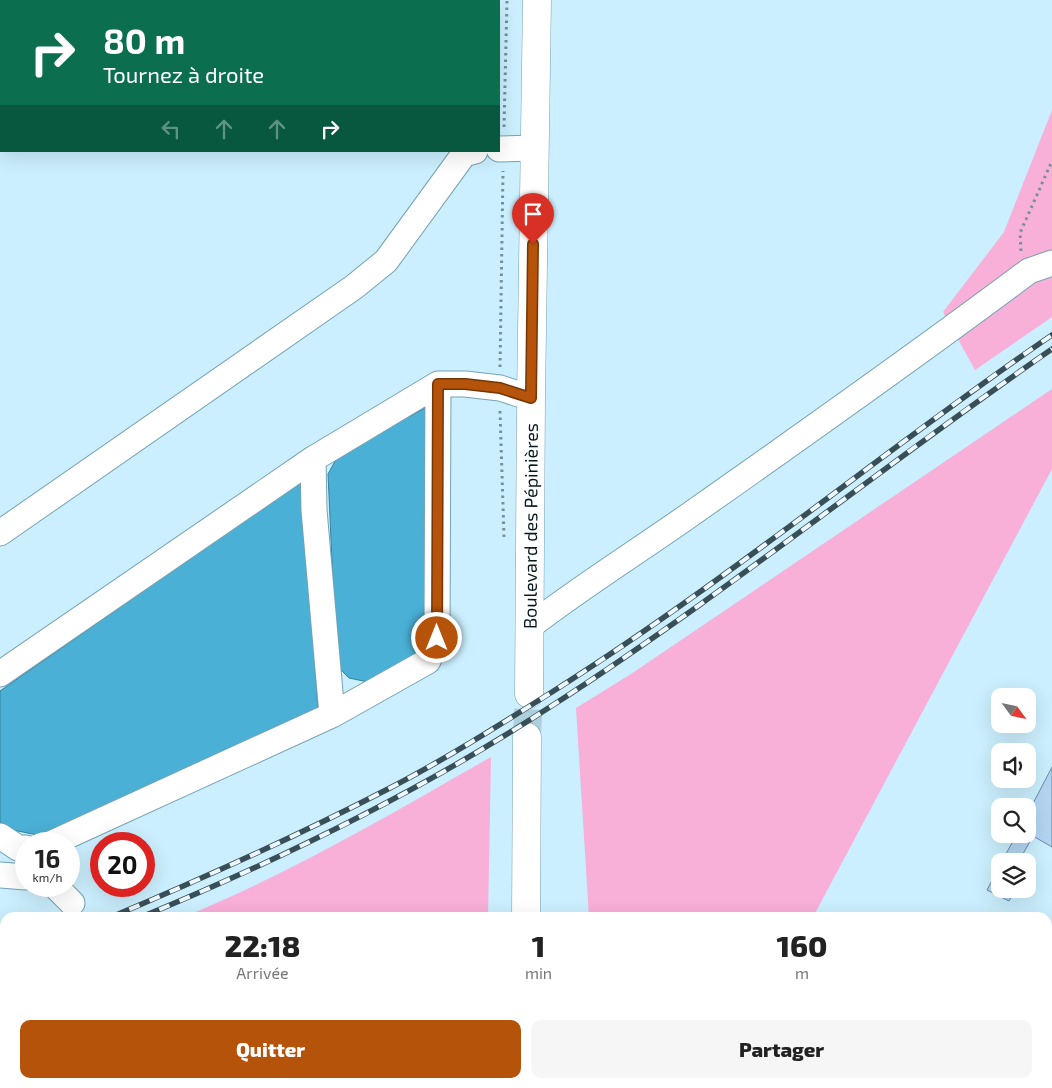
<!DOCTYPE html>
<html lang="fr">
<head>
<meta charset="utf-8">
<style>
  :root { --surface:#fff; --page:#f6f6f6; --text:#222; --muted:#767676; --accent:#b45309 }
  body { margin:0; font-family:"Exo 2",sans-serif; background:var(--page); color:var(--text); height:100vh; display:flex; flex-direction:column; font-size:19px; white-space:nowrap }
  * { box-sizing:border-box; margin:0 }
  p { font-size:16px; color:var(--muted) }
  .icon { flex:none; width:28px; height:28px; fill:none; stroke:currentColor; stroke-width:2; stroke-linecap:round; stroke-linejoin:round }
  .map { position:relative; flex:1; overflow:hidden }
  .panel { position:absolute; left:0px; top:912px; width:1052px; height:176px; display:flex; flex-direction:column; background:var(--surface); border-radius:15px 15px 0 0; box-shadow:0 5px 20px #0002 }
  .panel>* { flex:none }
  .hud { position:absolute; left:0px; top:0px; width:500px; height:152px; box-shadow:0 5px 20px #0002; background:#0b6e4f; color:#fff; overflow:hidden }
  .needle { width:32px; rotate:123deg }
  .controls { position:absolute; left:991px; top:688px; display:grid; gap:10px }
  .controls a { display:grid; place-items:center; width:45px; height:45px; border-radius:10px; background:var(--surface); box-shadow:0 5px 20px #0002; font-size:25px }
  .speed { position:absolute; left:15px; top:832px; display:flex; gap:10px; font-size:25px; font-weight:700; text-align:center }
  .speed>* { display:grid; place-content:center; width:65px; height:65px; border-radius:50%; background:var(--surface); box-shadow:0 5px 20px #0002; line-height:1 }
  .speed small { font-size:12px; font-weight:400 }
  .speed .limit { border:8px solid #d22; background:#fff; color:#111 }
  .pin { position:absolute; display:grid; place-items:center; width:42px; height:42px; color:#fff; margin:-51px -21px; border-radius:50% 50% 50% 0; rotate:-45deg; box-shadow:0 0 5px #0007 }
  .pin .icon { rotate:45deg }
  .me { position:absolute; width:55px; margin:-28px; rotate:0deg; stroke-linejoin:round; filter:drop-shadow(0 0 4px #0008) }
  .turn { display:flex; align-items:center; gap:18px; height:105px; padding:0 20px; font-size:22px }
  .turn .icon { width:65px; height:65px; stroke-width:2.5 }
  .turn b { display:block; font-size:35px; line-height:42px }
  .lanes { display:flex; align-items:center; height:48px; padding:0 20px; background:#0003; justify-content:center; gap:25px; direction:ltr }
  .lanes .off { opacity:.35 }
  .eta { display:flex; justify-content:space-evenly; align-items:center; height:85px; text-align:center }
  .eta b { font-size:30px; font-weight:800; line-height:35px }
  .primary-button { display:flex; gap:10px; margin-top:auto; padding:10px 20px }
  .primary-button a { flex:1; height:58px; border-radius:10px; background:var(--accent); color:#fff; font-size:20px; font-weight:800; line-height:58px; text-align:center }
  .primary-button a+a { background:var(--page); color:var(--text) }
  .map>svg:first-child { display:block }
  .green { fill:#f8afd8 }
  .water { fill:#4ab0d5; stroke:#36829e }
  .building { fill:#b4d5f2; stroke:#6c8ba6 }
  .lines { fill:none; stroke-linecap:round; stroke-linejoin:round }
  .major-tunnel { stroke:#adcfdc; stroke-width:28; stroke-dasharray:28 14; stroke-linecap:butt }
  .minor-casing { stroke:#76a2b4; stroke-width:27 }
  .major-casing { stroke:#76a2b4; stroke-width:29 }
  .path { stroke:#74909b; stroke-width:3; stroke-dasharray:2.5 4; stroke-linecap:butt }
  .minor { stroke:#fff; stroke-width:25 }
  .major { stroke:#fff; stroke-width:28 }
  .rail-casing { stroke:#394f58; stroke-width:5.5 }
  .rail { stroke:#eef7fb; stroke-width:4; stroke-dasharray:11; stroke-linecap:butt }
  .route-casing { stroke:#753606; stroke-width:12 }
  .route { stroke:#b45309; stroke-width:9 }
  .labels { text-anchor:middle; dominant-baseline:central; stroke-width:5; stroke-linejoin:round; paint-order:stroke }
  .street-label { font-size:18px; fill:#06171e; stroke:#eef7fb }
</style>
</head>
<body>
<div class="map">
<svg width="1052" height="1088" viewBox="0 0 1052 1088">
  <rect width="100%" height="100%" fill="#cbeffe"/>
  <path class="green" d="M 1052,110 L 1052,317 L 975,370 L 943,312 L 1004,232 Z
    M 1052,389 L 1052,469 L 813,917 L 589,917 L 576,708 L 631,674 Z
    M 491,757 L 488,917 L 184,917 C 291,873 391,814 491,757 Z
    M 1052,969 L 1052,1063 L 1048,1063 L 1048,977 Z
    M 5,983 L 5,1084 L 117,1084 L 116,1088 L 0,1088 L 0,985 Z"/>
  <path class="water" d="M 427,407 L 424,637 L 418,654 L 368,682 L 349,678 L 339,668 L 336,649 L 328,474 L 339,454 Z
    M 301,481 L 318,708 L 42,836 L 13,830 L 0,822 L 0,691 Z"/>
  <path class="building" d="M 1052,767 L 1052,847 L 1033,836 L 1019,861 L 1002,861 L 1017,834 L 1028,834 L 1028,813 Z
    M 1000,865 L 1000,889 L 1016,889 L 1009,901 L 987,890 Z"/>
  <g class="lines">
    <path class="major-tunnel" d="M 527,737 L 529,694"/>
    <g class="minor-casing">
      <path id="minor" d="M 499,149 L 534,148
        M 313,459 L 314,510 L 332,715
        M 0,533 L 354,287 L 386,261 L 464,154 L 475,151
        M 529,627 C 581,587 637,552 691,514 C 805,434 918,354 1029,271 L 1052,263
        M 0,674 L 313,459 L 438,384 L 465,384 L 500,388 L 531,398
        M 0,836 L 18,848 L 26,848
        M 50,844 L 332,715 L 428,661 L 437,638 L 438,384
        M 0,875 L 26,877
        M 55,886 L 72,903
        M 1048,1078 L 1052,1078
        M 913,1088 L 939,1084"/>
    </g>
    <g class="major-casing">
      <g id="major">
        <path id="s1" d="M 529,694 L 531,398 L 537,0"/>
        <path d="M 526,918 L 527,737"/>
        <path d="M 520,1088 L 521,1084"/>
      </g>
    </g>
    <path class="path" d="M 504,127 L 507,0
      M 1021,251 L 1020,233 L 1052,161
      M 500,367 L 503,171
      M 500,411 L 504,537
      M 124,1088 L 124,1084
      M 490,1088 L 490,1084"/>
    <use href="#minor" class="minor"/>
    <use href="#major" class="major"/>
    <g class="rail-casing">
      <path id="rail" d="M 109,918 C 204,878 297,836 388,789 C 444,760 498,726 552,692 C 725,583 883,451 1052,335
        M 139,918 C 282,859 423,790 553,705 C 725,594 884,465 1052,349
        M 0,956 L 5,955
        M 0,968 L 5,967"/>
    </g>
    <use href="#rail" class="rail"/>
  </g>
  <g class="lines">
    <g class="route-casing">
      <path id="route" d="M 437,638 L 438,384 L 465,384 L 500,388 L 531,398 L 533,244"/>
    </g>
    <use href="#route" class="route"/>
  </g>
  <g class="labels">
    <g class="street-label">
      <text stroke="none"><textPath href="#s1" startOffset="168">Boulevard des Pépinières</textPath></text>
    </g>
  </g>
</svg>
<div class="controls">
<a><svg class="needle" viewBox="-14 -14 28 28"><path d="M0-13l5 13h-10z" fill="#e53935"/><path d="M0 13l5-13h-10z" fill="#767676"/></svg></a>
<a><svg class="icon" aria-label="sound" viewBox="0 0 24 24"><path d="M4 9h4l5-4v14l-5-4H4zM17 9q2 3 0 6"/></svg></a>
<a><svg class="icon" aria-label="search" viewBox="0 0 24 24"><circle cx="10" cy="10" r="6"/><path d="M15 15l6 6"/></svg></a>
<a><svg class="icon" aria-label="layers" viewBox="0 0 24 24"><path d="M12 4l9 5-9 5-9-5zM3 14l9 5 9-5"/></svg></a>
</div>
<div class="speed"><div>16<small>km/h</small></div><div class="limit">20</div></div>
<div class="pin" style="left:533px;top:244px;background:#d93025"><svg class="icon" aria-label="arrive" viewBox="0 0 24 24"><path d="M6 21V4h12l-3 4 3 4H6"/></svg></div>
<svg class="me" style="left:437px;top:638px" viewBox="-20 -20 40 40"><circle r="17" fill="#b45309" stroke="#fff" stroke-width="3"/><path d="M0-11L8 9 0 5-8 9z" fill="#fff"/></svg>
<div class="hud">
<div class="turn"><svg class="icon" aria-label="right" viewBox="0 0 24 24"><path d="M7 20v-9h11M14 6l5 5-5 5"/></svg><div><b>80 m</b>Tournez à droite</div></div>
<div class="lanes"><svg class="icon off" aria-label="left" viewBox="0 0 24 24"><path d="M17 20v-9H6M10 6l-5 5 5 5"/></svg><svg class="icon off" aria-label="ahead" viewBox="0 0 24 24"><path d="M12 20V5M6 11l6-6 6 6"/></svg><svg class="icon off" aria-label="ahead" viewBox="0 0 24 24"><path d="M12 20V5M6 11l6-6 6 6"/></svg><svg class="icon" aria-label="right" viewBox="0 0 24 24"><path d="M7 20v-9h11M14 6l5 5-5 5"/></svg></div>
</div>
<section class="panel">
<div class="eta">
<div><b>22:18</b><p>Arrivée</p></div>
<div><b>1</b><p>min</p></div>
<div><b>160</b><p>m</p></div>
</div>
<div class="primary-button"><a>Quitter</a><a>Partager</a></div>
</section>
</div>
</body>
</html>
